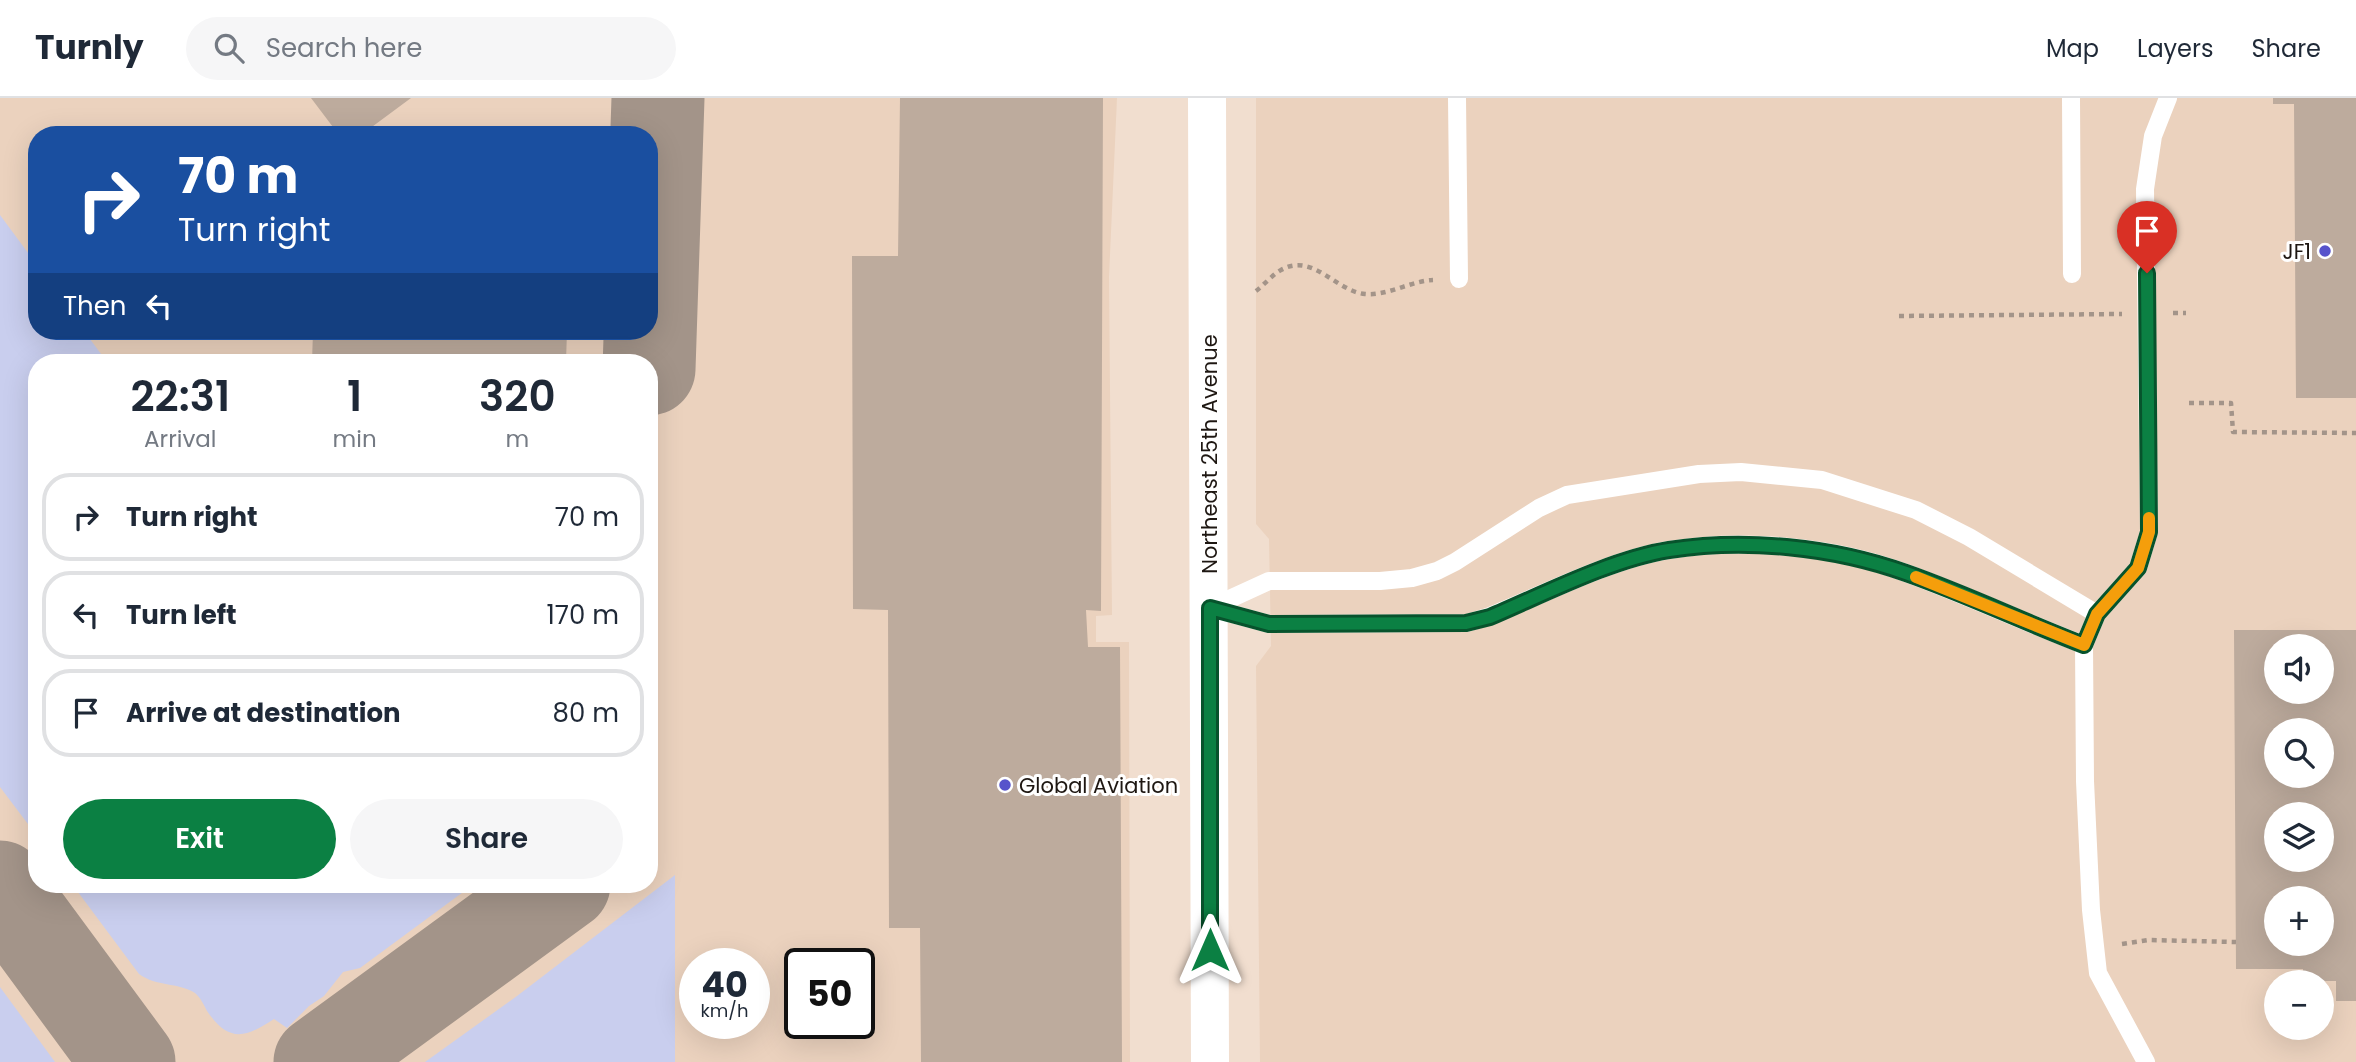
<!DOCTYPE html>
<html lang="en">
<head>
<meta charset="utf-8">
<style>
  :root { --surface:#fff; --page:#f6f6f7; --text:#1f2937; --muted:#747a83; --line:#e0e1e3; --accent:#0b8043 }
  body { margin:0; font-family:Poppins,sans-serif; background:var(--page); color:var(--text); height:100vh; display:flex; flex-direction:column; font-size:26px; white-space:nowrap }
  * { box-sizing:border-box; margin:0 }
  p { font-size:23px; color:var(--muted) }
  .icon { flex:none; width:38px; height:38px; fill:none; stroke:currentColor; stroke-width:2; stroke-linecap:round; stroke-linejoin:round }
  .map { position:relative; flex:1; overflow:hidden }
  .details { position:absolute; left:28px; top:256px; width:630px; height:539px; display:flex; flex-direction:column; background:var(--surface); border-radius:28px; box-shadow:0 7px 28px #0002 }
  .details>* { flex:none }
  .banner { position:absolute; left:28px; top:28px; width:630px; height:214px; border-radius:28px; box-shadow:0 7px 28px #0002; background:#1a4fa0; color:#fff; overflow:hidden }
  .tools { position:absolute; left:2264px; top:536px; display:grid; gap:14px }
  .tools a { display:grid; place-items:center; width:70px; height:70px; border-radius:50%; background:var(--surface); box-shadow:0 7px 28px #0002; font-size:35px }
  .speed { position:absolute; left:679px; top:850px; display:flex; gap:14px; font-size:35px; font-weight:700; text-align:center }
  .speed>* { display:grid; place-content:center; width:91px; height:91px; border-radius:50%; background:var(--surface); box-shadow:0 7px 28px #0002; line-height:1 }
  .speed small { font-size:18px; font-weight:400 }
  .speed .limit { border:4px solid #111; border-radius:10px; background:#fff; color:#111 }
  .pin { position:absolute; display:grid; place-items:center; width:60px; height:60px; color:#fff; margin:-72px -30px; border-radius:50% 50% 50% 0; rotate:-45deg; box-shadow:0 0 7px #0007 }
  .pin .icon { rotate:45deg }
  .me { position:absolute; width:77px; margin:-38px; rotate:0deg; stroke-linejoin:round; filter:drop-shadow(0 0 5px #0008) }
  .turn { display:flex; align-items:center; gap:24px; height:147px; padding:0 35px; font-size:32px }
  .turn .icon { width:91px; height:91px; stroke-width:2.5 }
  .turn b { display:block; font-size:49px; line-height:60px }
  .then { display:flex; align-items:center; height:66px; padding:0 35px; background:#0003; gap:14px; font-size:26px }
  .eta { display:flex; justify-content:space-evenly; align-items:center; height:119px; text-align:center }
  .eta b { font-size:42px; font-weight:600; line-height:49px }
  .primary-button { display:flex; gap:14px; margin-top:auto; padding:14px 35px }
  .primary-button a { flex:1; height:80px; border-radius:42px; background:var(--accent); color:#fff; font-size:28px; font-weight:600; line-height:80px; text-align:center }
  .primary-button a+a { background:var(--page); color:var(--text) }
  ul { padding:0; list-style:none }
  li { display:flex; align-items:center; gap:21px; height:88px; margin:0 14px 10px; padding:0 21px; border:4px solid var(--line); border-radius:28px }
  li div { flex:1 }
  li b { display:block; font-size:26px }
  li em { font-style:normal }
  header { display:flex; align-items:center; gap:42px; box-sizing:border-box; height:98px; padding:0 35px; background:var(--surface); border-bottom:2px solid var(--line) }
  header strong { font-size:33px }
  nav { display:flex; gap:38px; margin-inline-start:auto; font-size:24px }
  .search { width:490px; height:63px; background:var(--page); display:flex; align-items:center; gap:18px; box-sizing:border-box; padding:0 24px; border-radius:38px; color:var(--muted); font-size:26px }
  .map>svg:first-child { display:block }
  .built { fill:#ebd2be; fill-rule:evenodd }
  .green { fill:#c9ceee }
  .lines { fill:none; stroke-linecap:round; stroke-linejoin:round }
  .taxiway { stroke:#a39489; stroke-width:93 }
  .building { fill:#bdab9d; fill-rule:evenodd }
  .path { stroke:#a39489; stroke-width:4.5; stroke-dasharray:5 5; stroke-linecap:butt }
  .service { stroke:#fff; stroke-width:18 }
  .secondary { stroke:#fff; stroke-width:38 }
  .route-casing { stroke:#07532c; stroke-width:18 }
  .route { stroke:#0b8043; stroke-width:12 }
  .slow { stroke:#f59e0b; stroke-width:12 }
  .poi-dot { fill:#5753cb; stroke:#fff; stroke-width:2.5 }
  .labels { text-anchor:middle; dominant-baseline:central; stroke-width:6; stroke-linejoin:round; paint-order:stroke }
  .poi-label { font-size:21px; fill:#1e1712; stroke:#fff; text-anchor:end }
  .street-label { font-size:21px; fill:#1e1712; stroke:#fff }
</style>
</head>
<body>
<header>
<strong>Turnly</strong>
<div class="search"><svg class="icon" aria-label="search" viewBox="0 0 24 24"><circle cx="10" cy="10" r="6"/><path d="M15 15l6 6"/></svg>Search here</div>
<nav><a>Map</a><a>Layers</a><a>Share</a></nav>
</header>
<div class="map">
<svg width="2356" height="964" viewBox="0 0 2356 964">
  <rect width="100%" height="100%" fill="#f1decf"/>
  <path class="built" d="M 0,0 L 1117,0 L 1109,179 L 1112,517 L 1096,518 L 1096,544 L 1129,544 L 1130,964 L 0,964 ZM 37,37 L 649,37 L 649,233 L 37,233 ZM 37,264 L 649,264 L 649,786 L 37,786 ZM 695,866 L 754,866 L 754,926 L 695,926 ZM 800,866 L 859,866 L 859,926 L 800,926 Z
    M 1256,0 L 2356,0 L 2356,964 L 1260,964 L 1256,568 L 1271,548 L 1269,441 L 1256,426 ZM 2277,548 L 2322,548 L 2322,593 L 2277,593 ZM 2277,632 L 2322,632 L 2322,677 L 2277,677 ZM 2277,716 L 2322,716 L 2322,761 L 2277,761 ZM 2277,800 L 2322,800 L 2322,845 L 2277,845 ZM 2277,884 L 2322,884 L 2322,929 L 2277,929 Z"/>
  <path class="green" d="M 0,117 L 37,167 L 37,233 L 84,233 L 107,264 L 37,264 L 37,738 L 0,689 Z
    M 675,777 L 675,964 L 425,964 L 517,898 Z
    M 72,786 L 474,786 L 360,870 L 343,874 L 324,898 L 309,908 L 287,930 L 274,921 C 245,940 229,945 207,913 C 204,907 200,899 195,895 C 177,884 157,889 139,876 Z
    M 0,889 L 55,964 L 0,964 Z"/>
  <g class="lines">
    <path class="taxiway" d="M 649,271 L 658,0
      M 0,789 L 129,964
      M 320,964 L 564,786"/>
  </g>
  <path class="building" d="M 311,0 L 411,0 L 361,37 L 339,37 Z
    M 900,0 L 1103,0 L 1101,513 L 1086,512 L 1088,549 L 1120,549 L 1122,964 L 921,964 L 920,830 L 889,830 L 888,512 L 853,511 L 852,158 L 898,158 Z
    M 2273,0 L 2356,0 L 2356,300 L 2296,300 L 2294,6 L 2273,6 Z
    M 313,233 L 567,233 L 566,264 L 312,264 Z
    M 2234,532 L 2356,532 L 2356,903 L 2336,903 L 2336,883 L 2303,883 L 2303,871 L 2236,871 ZM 2277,548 L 2322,548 L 2322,593 L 2277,593 ZM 2277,632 L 2322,632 L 2322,677 L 2277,677 ZM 2277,716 L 2322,716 L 2322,761 L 2277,761 ZM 2277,800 L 2322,800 L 2322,845 L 2277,845 Z"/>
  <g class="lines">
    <path class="path" d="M 1256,193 C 1264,187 1272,177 1281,172 C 1313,154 1335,193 1365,196 C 1388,198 1410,183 1433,182
      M 2173,215 L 2186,215
      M 1899,218 L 2122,216
      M 2189,305 L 2231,305 L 2233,334 L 2356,335
      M 2122,846 L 2149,842 L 2236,844"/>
    <path class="service" d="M 1457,0 L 1459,181
      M 2071,0 L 2072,176
      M 1210,510 L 1269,483 L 1380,483 L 1412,480 L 1437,473 L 1455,464 L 1539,410 L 1567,397 L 1699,376 L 1741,374 L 1822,382 L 1916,412 L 1969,439 L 2097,516
      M 1210,510 L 1269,526 L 1467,525 L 1490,518 C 1544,496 1612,461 1669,452 C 1745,440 1834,448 1906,475 C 1966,497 2024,524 2084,547
      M 2146,964 L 2098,875 L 2091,812 L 2085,683 L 2084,547 L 2097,516 L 2138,470 L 2149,434 L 2145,91 L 2153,38 L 2168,0"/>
    <path class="secondary" d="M 1207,0 L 1210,964"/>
  </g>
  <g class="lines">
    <g class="route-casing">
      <path id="route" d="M 1210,852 L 1210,510 L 1269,526 L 1466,525 L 1490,519 C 1544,496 1612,461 1669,452 C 1746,440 1833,449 1906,475 C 1966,496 2024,524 2084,547 L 2097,516 L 2138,470 L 2149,434 L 2147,175"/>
    </g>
    <use href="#route" class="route"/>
    <path class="slow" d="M 1916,479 L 2084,547 L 2097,516 L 2138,470 L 2149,434 L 2149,420"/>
  </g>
  <g class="poi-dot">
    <circle cx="2325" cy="153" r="7"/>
    <circle cx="1005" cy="687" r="7"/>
  </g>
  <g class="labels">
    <g class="poi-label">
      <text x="2311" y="153">JF1</text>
      <text x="1019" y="687" text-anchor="start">Global Aviation</text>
    </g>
    <g class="street-label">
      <text transform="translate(1209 356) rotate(-90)">Northeast 25th Avenue</text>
    </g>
  </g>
</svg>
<div class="tools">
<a><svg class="icon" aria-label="sound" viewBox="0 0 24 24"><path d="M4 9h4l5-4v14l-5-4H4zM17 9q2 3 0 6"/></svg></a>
<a><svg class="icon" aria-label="search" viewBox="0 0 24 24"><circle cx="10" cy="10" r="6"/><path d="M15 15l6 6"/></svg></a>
<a><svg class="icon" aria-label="layers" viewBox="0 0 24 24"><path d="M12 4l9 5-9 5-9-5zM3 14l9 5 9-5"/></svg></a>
<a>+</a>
<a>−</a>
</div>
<div class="speed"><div>40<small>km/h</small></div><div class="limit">50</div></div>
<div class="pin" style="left:2147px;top:175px;background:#d93025"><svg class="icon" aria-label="arrive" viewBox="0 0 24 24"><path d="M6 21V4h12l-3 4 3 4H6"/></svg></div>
<svg class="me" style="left:1210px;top:852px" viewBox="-20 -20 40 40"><path d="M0-17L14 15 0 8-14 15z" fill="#0b8043" stroke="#fff" stroke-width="4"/></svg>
<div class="banner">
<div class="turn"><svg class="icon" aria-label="right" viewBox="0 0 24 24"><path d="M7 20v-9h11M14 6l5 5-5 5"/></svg><div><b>70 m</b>Turn right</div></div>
<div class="then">Then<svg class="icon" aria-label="left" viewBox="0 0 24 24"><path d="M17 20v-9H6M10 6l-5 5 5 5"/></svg></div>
</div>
<section class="details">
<div class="eta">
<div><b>22:31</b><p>Arrival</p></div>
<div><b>1</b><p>min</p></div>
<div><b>320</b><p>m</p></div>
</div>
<ul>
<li><svg class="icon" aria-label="right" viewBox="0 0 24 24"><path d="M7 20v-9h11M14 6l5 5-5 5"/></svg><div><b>Turn right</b></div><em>70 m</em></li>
<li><svg class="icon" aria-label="left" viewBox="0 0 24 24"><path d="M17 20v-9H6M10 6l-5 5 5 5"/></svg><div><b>Turn left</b></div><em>170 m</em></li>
<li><svg class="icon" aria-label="arrive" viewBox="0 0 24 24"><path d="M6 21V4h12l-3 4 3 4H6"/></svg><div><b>Arrive at destination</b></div><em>80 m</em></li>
</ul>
<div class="primary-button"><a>Exit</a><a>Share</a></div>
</section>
</div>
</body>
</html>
